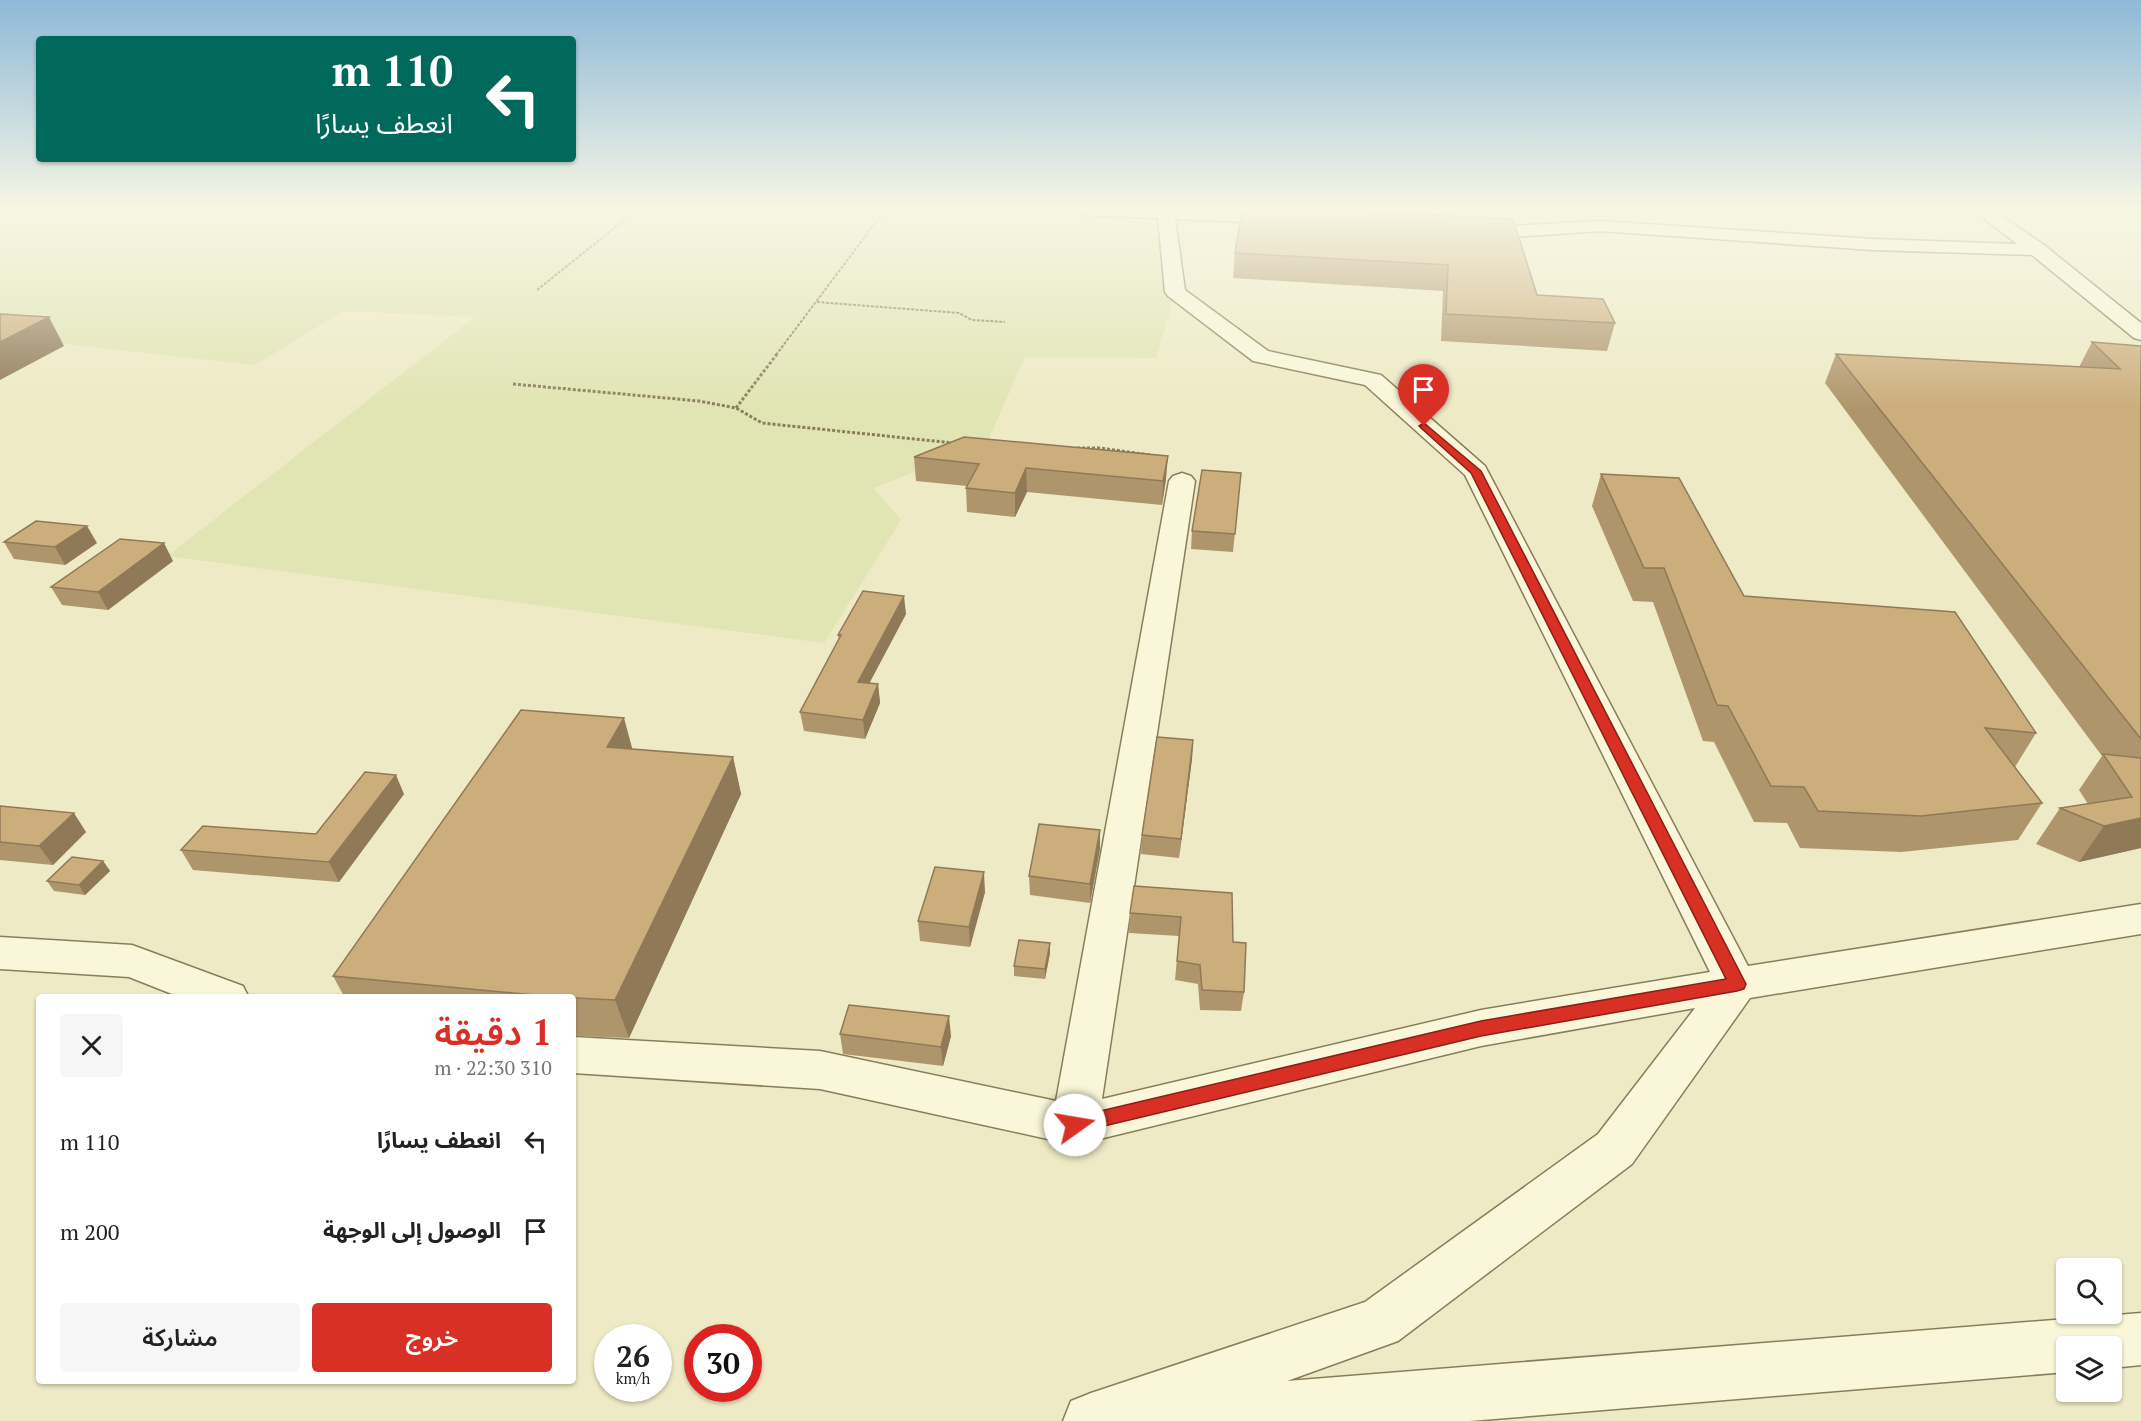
<!DOCTYPE html>
<html lang="ar">
<head>
<meta charset="utf-8">
<style>
  :root { --surface:#fff; --page:#f6f6f6; --text:#222; --muted:#767676; --accent:#d93025 }
  body { margin:0; font-family:"PT Serif","Noto Sans Arabic",serif; background:var(--page); color:var(--text); direction:rtl; height:100vh; display:flex; flex-direction:column; font-size:22px; white-space:nowrap }
  * { box-sizing:border-box; margin:0 }
  p { font-size:20px; color:var(--muted) }
  .icon { flex:none; width:33px; height:33px; fill:none; stroke:currentColor; stroke-width:2; stroke-linecap:round; stroke-linejoin:round }
  .map { position:relative; flex:1; overflow:hidden; direction:ltr }
  .panel { position:absolute; left:36px; top:994px; width:540px; height:390px; display:flex; flex-direction:column; background:var(--surface); border-radius:6px; box-shadow:0 2px 4px #0004; direction:rtl }
  .panel>* { flex:none }
  .guide { position:absolute; left:36px; top:36px; width:540px; height:126px; border-radius:6px; box-shadow:0 2px 4px #0004; direction:rtl; background:#00695c; color:#fff; overflow:hidden }
  .controls { position:absolute; left:2056px; top:1258px; display:grid; gap:12px }
  .controls a { display:grid; place-items:center; width:66px; height:66px; border-radius:6px; background:var(--surface); box-shadow:0 2px 4px #0004; font-size:30px }
  .speed { position:absolute; left:594px; top:1324px; display:flex; gap:12px; font-size:30px; font-weight:700; text-align:center }
  .speed>* { display:grid; place-content:center; width:78px; height:78px; border-radius:50%; background:var(--surface); box-shadow:0 2px 4px #0004; line-height:1 }
  .speed small { font-size:15px; font-weight:400 }
  .speed .limit { border:9px solid #d22; background:#fff; color:#111 }
  .pin { position:absolute; display:grid; place-items:center; width:51px; height:51px; color:#fff; margin:-62px -26px; border-radius:50% 50% 50% 0; rotate:-45deg; box-shadow:0 0 6px #0007 }
  .pin .icon { rotate:45deg }
  .me { position:absolute; width:66px; margin:-33px; rotate:77deg; stroke-linejoin:round; filter:drop-shadow(0 0 4px #0008) }
  .turn { display:flex; align-items:center; gap:21px; height:126px; padding:0 24px; font-size:27px }
  .turn .icon { width:78px; height:78px; stroke-width:2.5 }
  .turn b { display:block; font-size:42px; line-height:51px }
  .round { display:grid; place-items:center; flex:none; width:63px; height:63px; border-radius:6px; background:var(--page) }
  .head { display:flex; align-items:center; justify-content:space-between; height:102px; padding:0 24px }
  h1 { font-size:36px; font-weight:600; line-height:45px; color:var(--accent) }
  .primary-button { display:flex; gap:12px; margin-top:auto; padding:12px 24px }
  .primary-button a { flex:1; height:69px; border-radius:6px; background:var(--accent); color:#fff; font-size:24px; font-weight:600; line-height:69px; text-align:center }
  .primary-button a+a { background:var(--page); color:var(--text) }
  ul { padding:0; list-style:none }
  li { display:flex; align-items:center; gap:18px; height:90px; padding:0 24px }
  li div { flex:1 }
  li b { display:block; font-size:22px }
  li em { font-style:normal }
  .map>svg:first-child { display:block }
  .farmland { fill:#e1e4b3 }
  .lines { fill:none; stroke-linecap:round; stroke-linejoin:round }
  .minor-casing { stroke:#897d5b; stroke-width:3 }
  .path-far1 { stroke:#897d5b; stroke-width:2; stroke-dasharray:3 1.5; stroke-linecap:butt }
  .path { stroke:#897d5b; stroke-width:3; stroke-dasharray:3 2; stroke-linecap:butt }
  .minor { fill:#f9f6d9; fill-rule:evenodd }
  .wall { fill:#af956b }
  .shaded-wall { fill:#8f7957 }
  .building { fill:#ccad7c; stroke:#8f7957; stroke-width:1.5 }
  .route { fill:#d93025; stroke:#8d1f18; stroke-width:1.5 }
</style>
</head>
<body>
<div class="map">
<svg width="2141" height="1421" viewBox="0 0 2141 1421">
  <rect width="100%" height="100%" fill="#eeeac5"/>
  <path class="farmland" d="M 0,210 L 1029,210 L 1094,215 L 1185,217 L 1183,268 L 1156,358 L 1025,357 L 986,445 L 873,488 L 901,520 L 824,643 L 167,556 L 475,317 L 343,311 L 255,365 L 0,337 Z"/>
  <g class="lines">
    <g class="minor-casing">
      <path id="minor" d="M 1076,210 L 1208,210 L 1292,215 L 1295,219 L 1292,223 L 1286,224 L 1175,219 L 1185,290 L 1268,351 L 1381,375 L 1485,466 L 1748,966 L 2141,904 L 2141,934 L 1750,998 L 1632,1164 L 1398,1341 L 1287,1381 L 2141,1313 L 2141,1365 L 2112,1368 L 2112,1347 L 2067,1347 L 2067,1372 L 1470,1421 L 1063,1421 L 1071,1401 L 1091,1393 L 1365,1302 L 1598,1134 L 1695,1008 L 1481,1046 L 1075,1145 L 820,1089 L 573,1073 L 573,1037 L 820,1051 L 1056,1101 L 1169,481 L 1173,476 L 1182,473 L 1191,476 L 1195,481 L 1102,1099 L 1481,1010 L 1710,972 L 1465,475 L 1365,385 L 1253,361 L 1168,296 L 1165,292 L 1158,218 L 1084,215 Z
        M 1973,210 L 1993,210 L 2044,245 L 2141,323 L 2141,340 L 2134,338 L 2032,255 L 1873,250 L 1600,231 L 1512,237 L 1466,233 L 1463,229 L 1466,225 L 1472,224 L 1512,226 L 1600,221 L 1873,239 L 2017,244 Z
        M 0,937 L 132,945 L 243,986 L 249,998 L 182,998 L 129,977 L 0,969 Z"/>
    </g>
    <path class="path-far1" d="M 537,290 L 637,210
      M 817,302 L 959,313 L 972,320 L 1005,322
      M 776,355 L 885,210"/>
    <path class="path" d="M 513,384 L 699,401 L 736,408 L 762,423 L 953,443
      M 736,408 L 777,354
      M 1077,448 L 1100,448 L 1150,455"/>
    <use href="#minor" class="minor"/>
  </g>
  <path class="wall" d="M 1336,210 L 1537,295 L 1615,323 L 1607,351 L 1441,341 L 1443,291 L 1233,278 L 1235,253 Z
    M 2092,342 L 2141,346 L 2141,848 L 2079,862 L 2036,844 L 2060,808 L 2088,804 L 2079,790 L 2102,756 L 1825,383 L 1836,354 L 2079,367 Z
    M 914,457 L 1166,479 L 1162,505 L 1027,492 L 1015,517 L 967,512 L 966,488 L 967,486 L 916,481 Z
    M 1241,473 L 1233,552 L 1191,549 L 1192,531 Z
    M 1601,474 L 1744,596 L 2036,733 L 2015,767 L 2042,803 L 2018,840 L 1901,852 L 1800,848 L 1787,823 L 1754,822 L 1714,742 L 1703,741 L 1653,602 L 1633,601 L 1592,506 Z
    M 4,542 L 97,543 L 65,565 L 14,559 Z
    M 173,561 L 108,610 L 62,605 L 51,587 Z
    M 906,614 L 869,683 L 878,684 L 880,703 L 865,739 L 804,731 L 800,712 L 839,640 L 838,635 Z
    M 1193,740 L 1192,759 L 1179,858 L 1141,854 L 1142,835 Z
    M 633,749 L 733,757 L 741,794 L 629,1038 L 573,1036 L 573,998 L 345,998 L 333,976 Z
    M 404,794 L 339,882 L 193,870 L 181,850 L 316,834 Z
    M 0,806 L 86,832 L 53,865 L 0,860 Z
    M 1100,849 L 1090,903 L 1030,895 L 1029,876 Z
    M 103,861 L 110,871 L 85,895 L 54,891 L 47,881 Z
    M 1134,886 L 1233,942 L 1244,992 L 1241,1011 L 1200,1010 L 1198,984 L 1175,980 L 1179,936 L 1129,933 L 1130,913 Z
    M 985,892 L 970,947 L 920,941 L 918,921 Z
    M 1050,953 L 1045,979 L 1014,976 L 1014,966 Z
    M 840,1034 L 951,1036 L 943,1066 L 843,1054 Z"/>
  <path class="shaded-wall" d="M 49,317 L 64,346 L 0,380 L 0,342 Z
    M 1168,456 L 1166,479 L 1162,505 L 1163,481 Z
    M 1026,468 L 1027,492 L 1015,517 L 1015,493 Z
    M 87,526 L 97,543 L 65,565 L 55,547 Z
    M 164,543 L 173,561 L 108,610 L 98,592 Z
    M 904,596 L 906,614 L 860,701 L 858,682 Z
    M 878,684 L 880,703 L 865,739 L 863,720 Z
    M 624,718 L 634,755 L 607,747 Z
    M 1193,740 L 1192,759 L 1179,858 L 1181,839 Z
    M 733,757 L 741,794 L 629,1038 L 615,1000 Z
    M 396,775 L 404,794 L 339,882 L 329,862 Z
    M 74,813 L 86,832 L 53,865 L 39,846 Z
    M 2141,818 L 2141,848 L 2079,862 L 2104,826 Z
    M 1100,830 L 1100,849 L 1090,903 L 1090,884 Z
    M 103,861 L 110,871 L 85,895 L 79,885 Z
    M 984,872 L 985,892 L 970,947 L 969,927 Z
    M 1050,943 L 1050,953 L 1045,979 L 1045,969 Z
    M 949,1016 L 951,1036 L 943,1066 L 941,1047 Z"/>
  <path class="building" d="M 1242,210 L 1336,210 L 1513,219 L 1537,295 L 1603,299 L 1615,323 L 1446,314 L 1448,265 L 1235,253 Z
    M 0,314 L 49,317 L 0,342 Z
    M 2092,342 L 2141,346 L 2141,739 L 1836,354 L 2120,369 Z
    M 964,437 L 1168,456 L 1163,481 L 1026,468 L 1015,493 L 966,488 L 979,464 L 914,457 Z
    M 1202,470 L 1241,473 L 1235,534 L 1192,531 Z
    M 1601,474 L 1679,478 L 1744,596 L 1955,612 L 2036,733 L 1985,728 L 2042,803 L 1921,816 L 1818,811 L 1804,787 L 1771,786 L 1728,706 L 1717,705 L 1664,568 L 1644,568 Z
    M 36,521 L 87,526 L 55,547 L 4,542 Z
    M 120,539 L 164,543 L 98,592 L 51,587 Z
    M 863,591 L 904,596 L 858,682 L 878,684 L 863,720 L 800,712 L 841,635 L 838,635 Z
    M 521,710 L 624,718 L 607,747 L 733,757 L 615,1000 L 556,997 L 333,976 Z
    M 1157,737 L 1193,740 L 1181,839 L 1142,835 Z
    M 2103,754 L 2141,758 L 2141,818 L 2104,826 L 2060,808 L 2132,797 Z
    M 365,772 L 396,775 L 329,862 L 181,850 L 203,826 L 316,834 Z
    M 0,806 L 74,813 L 39,846 L 0,842 Z
    M 1039,824 L 1100,830 L 1090,884 L 1029,876 Z
    M 72,857 L 103,861 L 79,885 L 47,881 Z
    M 935,867 L 984,872 L 969,927 L 918,921 Z
    M 1134,886 L 1232,893 L 1233,942 L 1246,943 L 1244,992 L 1202,990 L 1200,965 L 1177,961 L 1181,917 L 1130,913 Z
    M 1019,940 L 1050,943 L 1045,969 L 1014,966 Z
    M 849,1005 L 949,1016 L 941,1047 L 840,1034 Z"/>
  <linearGradient id="sky" x2="0" y2="1"><stop stop-color="#8eb9d8"/><stop offset="0.51" stop-color="#f7f6e5"/><stop offset="1" stop-color="#f7f6e5" stop-opacity="0"/></linearGradient>
  <rect width="2141" height="409" fill="url(#sky)"/>
  <path class="route" d="M 1424,423 L 1481,471 L 1746,984 L 1744,989 L 1737,991 L 1481,1036 L 1075,1133 L 1069,1131 L 1066,1125 L 1069,1119 L 1075,1117 L 1481,1021 L 1726,979 L 1471,473 L 1421,428 L 1419,426 Z"/>
</svg>
<div class="controls">
<a><svg class="icon" aria-label="search" viewBox="0 0 24 24"><circle cx="10" cy="10" r="6"/><path d="M15 15l6 6"/></svg></a>
<a><svg class="icon" aria-label="layers" viewBox="0 0 24 24"><path d="M12 4l9 5-9 5-9-5zM3 14l9 5 9-5"/></svg></a>
</div>
<div class="speed"><div>26<small>km/h</small></div><div class="limit">30</div></div>
<div class="pin" style="left:1424px;top:426px;background:#d93025"><svg class="icon" aria-label="arrive" viewBox="0 0 24 24"><path d="M6 21V4h12l-3 4 3 4H6"/></svg></div>
<svg class="me" style="left:1075px;top:1125px" viewBox="-20 -20 40 40"><circle r="19" fill="#fff"/><path d="M0-13L10 11 0 6-10 11z" fill="#d93025"/></svg>
<div class="guide">
<div class="turn"><svg class="icon" aria-label="left" viewBox="0 0 24 24"><path d="M17 20v-9H6M10 6l-5 5 5 5"/></svg><div><b>110 m</b>انعطف يسارًا</div></div>
</div>
<section class="panel">
<div class="head"><div><h1>1 دقيقة</h1><p>310 m · 22:30</p></div><a class="round"><svg class="icon" aria-label="close" viewBox="0 0 24 24"><path d="M6 6l12 12M18 6L6 18"/></svg></a></div>
<ul>
<li><svg class="icon" aria-label="left" viewBox="0 0 24 24"><path d="M17 20v-9H6M10 6l-5 5 5 5"/></svg><div><b>انعطف يسارًا</b></div><em>110 m</em></li>
<li><svg class="icon" aria-label="arrive" viewBox="0 0 24 24"><path d="M6 21V4h12l-3 4 3 4H6"/></svg><div><b>الوصول إلى الوجهة</b></div><em>200 m</em></li>
</ul>
<div class="primary-button"><a>خروج</a><a>مشاركة</a></div>
</section>
</div>
</body>
</html>
